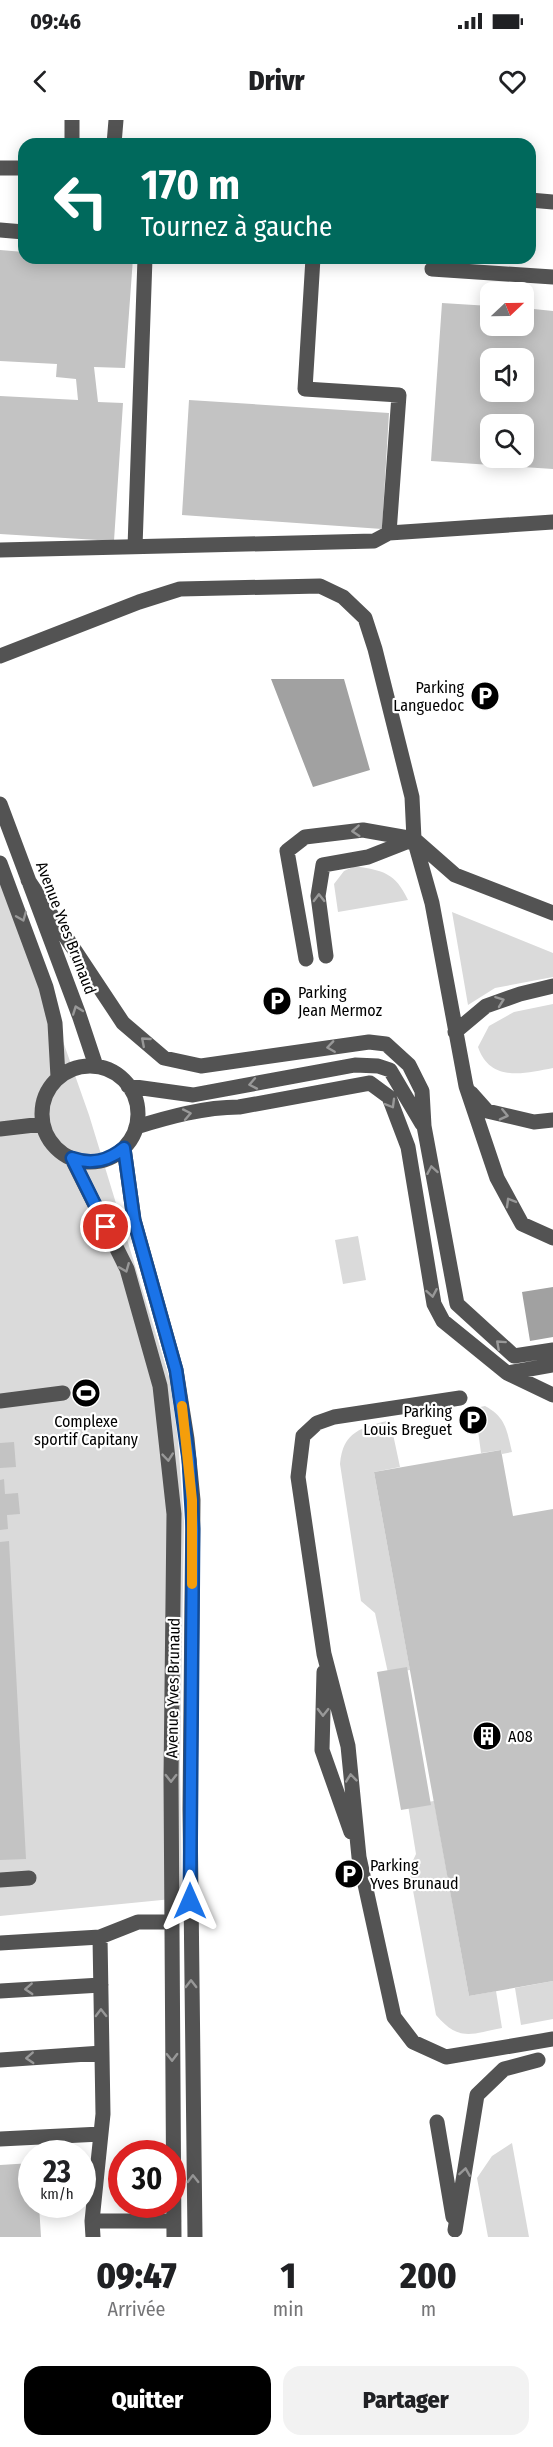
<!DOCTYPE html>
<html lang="fr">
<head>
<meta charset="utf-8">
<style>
  :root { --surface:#fff; --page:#f2f2f2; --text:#202124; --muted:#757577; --accent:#000 }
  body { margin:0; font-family:"Fira Sans Condensed",sans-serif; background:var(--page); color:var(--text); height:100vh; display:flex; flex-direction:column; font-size:22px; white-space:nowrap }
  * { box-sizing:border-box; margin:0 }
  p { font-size:20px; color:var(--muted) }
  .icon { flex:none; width:33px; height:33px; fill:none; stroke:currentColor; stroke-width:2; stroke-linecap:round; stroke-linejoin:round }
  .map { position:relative; height:2117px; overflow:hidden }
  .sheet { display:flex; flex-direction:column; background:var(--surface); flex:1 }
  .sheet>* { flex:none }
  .top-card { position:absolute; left:18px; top:18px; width:518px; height:126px; border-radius:18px; box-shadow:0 3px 15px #0003; background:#00695c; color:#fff; overflow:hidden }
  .needle { width:39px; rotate:68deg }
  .controls { position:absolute; left:480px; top:162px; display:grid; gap:12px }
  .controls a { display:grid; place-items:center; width:54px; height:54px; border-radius:12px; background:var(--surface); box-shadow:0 3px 15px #0003; font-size:30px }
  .speed { position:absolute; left:18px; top:2020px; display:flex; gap:12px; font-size:30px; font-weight:700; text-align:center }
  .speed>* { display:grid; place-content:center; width:78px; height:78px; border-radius:50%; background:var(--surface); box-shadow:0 3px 15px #0003; line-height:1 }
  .speed small { font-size:15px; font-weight:400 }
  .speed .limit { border:9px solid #d22; background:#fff; color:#111 }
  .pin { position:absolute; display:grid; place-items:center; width:51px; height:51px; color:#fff; margin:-26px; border:3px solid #fff; border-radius:50%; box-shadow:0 2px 6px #0007 }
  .me { position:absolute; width:66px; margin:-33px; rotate:0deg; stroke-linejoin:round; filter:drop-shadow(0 0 4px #0008) }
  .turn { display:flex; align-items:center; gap:21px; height:126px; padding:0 24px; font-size:27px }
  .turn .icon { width:78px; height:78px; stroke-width:2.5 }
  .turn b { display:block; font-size:42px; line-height:51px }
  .eta { display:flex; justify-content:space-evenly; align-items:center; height:102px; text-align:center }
  .eta b { font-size:36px; font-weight:800; line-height:42px }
  .button { display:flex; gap:12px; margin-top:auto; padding:12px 24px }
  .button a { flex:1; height:69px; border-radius:18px; background:var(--accent); color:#fff; font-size:24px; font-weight:800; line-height:69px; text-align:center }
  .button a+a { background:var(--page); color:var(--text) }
  .status { display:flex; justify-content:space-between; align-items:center; height:42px; padding:0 30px; background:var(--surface); direction:ltr }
  .status svg { height:16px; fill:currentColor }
  header { display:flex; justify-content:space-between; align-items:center; height:78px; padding:0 24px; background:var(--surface); font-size:27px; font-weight:800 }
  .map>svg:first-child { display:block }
  .green { fill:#dadada }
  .water { fill:#a1a1a1 }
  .building { fill:#c3c3c3; fill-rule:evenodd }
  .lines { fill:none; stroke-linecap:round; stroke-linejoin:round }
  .minor { stroke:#535353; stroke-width:15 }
  .oneway { stroke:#989898 }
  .route-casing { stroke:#114b97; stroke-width:15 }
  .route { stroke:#1a73e8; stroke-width:10 }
  .slow { stroke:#f59e0b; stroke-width:10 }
  .labels { text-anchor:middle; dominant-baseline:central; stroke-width:4.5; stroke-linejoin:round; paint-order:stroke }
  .poi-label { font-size:16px; fill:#000; stroke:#fff; text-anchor:start }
  .street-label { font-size:16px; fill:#000; stroke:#fff }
</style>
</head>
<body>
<div class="status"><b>09:46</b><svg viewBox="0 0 49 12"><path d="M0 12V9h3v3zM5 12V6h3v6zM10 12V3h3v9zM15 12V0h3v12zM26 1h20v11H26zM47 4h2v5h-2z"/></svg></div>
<header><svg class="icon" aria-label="back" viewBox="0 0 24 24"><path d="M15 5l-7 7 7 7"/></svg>Drivr<svg class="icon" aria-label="heart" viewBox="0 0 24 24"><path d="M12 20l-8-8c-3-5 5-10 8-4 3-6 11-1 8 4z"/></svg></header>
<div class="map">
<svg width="553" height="2117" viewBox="0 0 553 2117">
  <rect width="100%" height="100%" fill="#fff"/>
  <path class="green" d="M 0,743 L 89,995 L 170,1260 L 178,1320 L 184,1402 L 180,1645 L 182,1778 L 0,1796 Z
    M 355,746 C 383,751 395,752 408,780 L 338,792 L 334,764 L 344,751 Z
    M 452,792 L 553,833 L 553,857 L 495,868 L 468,885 Z
    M 553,884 L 553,948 C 523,954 490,962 478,927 L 489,906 L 514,892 Z
    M 358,1116 L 366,1160 L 343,1164 L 335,1120 Z
    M 485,1286 C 506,1297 507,1311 512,1332 L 502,1334 L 501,1330 L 481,1333 L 475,1288 Z
    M 390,1300 L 400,1347 L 374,1352 L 410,1550 L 388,1553 L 375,1493 L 361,1481 L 340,1344 C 343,1311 361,1308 390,1300 Z
    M 434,1681 L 469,1876 L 496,1871 L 502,1908 C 471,1914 459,1922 436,1895 L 409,1749 L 416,1734 L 408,1685 Z
    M 553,1861 L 553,1899 L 521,1905 L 515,1868 Z
    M 512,2023 L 529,2117 L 488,2117 L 477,2058 L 492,2036 Z"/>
  <path class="water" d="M 271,559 L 344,559 L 370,650 L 313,667 Z
    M 553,1167 L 553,1217 L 530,1221 L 522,1172 Z"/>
  <path class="building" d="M 0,130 L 24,132 L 24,138 L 133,138 L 125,248 L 94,247 L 98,282 L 123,283 L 114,421 L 0,414 L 0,276 L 78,280 L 76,259 L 56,257 L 57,244 L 0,241 Z
    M 442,183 L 490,186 L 490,206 L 524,206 L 524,188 L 553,191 L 553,349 L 431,341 ZM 490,238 L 524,238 L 524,272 L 490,272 ZM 490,304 L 524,304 L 524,338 L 490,338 Z
    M 189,280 L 389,293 L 382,409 L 182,395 Z
    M 14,1322 L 16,1347 L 0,1348 L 0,1323 Z
    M 501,1330 L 513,1396 L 553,1389 L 553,1861 L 469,1876 L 374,1352 Z
    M 4,1359 L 5,1374 L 18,1373 L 20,1394 L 7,1395 L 8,1409 L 0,1410 L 0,1360 Z
    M 9,1421 L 26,1739 L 0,1740 L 0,1422 Z
    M 407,1547 L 431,1685 L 401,1690 L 377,1552 Z
    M 32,2043 L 32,2085 L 39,2085 L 41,2117 L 0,2117 L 0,2045 Z"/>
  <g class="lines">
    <path class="minor" d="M 72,24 L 72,0
      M 114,24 L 116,0
      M 0,48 L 24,48
      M 530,80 L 553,82
      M 0,110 L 24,112
      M 313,138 L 305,269 L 399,275 L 389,413 L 553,402
      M 432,149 L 553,157
      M 135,427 L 145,138
      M 0,430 L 374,421 L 389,413
      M 0,536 L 139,482 L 180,469 L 320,466 L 343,477 L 365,498 L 375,529 L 412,677 L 414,719 L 455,755 L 553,793
      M 0,684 L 79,895 L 96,946
      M 414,719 L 432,783 L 466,966 L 497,1058 L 522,1104 L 553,1118
      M 0,743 L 46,867 L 55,903 L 58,957
      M 28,760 L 123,903 L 164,938 L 201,946 L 369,922 L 386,924 L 409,945 L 422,971 L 424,1006 L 457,1184 L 514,1236 L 553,1230
      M 326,836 L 318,776 L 323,745 L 368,737 L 414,719
      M 306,839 L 287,731 L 305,717 L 363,710 L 414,719
      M 455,912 L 486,886 L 520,874 L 553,866
      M42 994a48 48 0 1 1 96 0a48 48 0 1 1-96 0Z
      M 128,966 L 193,975 L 355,945 L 378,946 L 390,950 L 422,1004
      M 471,973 L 487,991 L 534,1002 L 553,1000
      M 136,1007 C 169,997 204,987 239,987 L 370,963 L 389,977 L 408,1027 L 434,1184 L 443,1201 L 507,1253 L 553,1245
      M 0,1009 L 43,1004
      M 124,1028 L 134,1100 L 176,1250 L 187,1319 L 193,1380 L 190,1689 L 195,2117
      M 72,1039 L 127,1149 L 160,1266 L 174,1394 L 171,1658 L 174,2117
      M 507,1253 L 553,1275
      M 460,1278 L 334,1297 L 317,1303 L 303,1316 L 298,1357 L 324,1534 L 348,1626 L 359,1737 L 394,1897 L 413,1922 L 446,1937 L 553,1919
      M 0,1281 L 63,1273
      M 324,1552 L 322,1630 L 351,1712
      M 0,1760 L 29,1758
      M 100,1817 L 138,1802 L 172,1802
      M 0,1823 L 100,1817 L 103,1994 L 92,2101
      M 0,1871 L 101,1865
      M 0,1940 L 102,1933
      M 437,2002 L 453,2097
      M 0,2019 L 101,2014
      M 455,2110 L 477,1975 L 504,1949 L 538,1940
      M 93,2117 L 92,2101 L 174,2101"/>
  </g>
  <defs><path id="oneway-chevron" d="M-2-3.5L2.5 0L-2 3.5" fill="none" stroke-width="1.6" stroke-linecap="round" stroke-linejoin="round" transform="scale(1.5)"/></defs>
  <g class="oneway">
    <use href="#oneway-chevron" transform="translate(356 711) rotate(176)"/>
    <use href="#oneway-chevron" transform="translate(319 778) rotate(-91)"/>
    <use href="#oneway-chevron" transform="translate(22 797) rotate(68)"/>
    <use href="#oneway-chevron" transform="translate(500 881) rotate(-20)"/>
    <use href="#oneway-chevron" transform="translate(77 890) rotate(-110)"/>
    <use href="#oneway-chevron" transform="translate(145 921) rotate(-139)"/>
    <use href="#oneway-chevron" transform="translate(331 927) rotate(172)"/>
    <use href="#oneway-chevron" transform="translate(253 964) rotate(169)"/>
    <use href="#oneway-chevron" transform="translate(391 984) rotate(60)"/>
    <use href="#oneway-chevron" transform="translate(187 994) rotate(-11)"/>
    <use href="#oneway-chevron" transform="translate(504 995) rotate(13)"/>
    <use href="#oneway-chevron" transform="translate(432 1050) rotate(-100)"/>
    <use href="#oneway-chevron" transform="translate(510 1082) rotate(-120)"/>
    <use href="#oneway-chevron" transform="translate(125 1148) rotate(68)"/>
    <use href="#oneway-chevron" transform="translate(432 1173) rotate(80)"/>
    <use href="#oneway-chevron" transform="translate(500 1224) rotate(-138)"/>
    <use href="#oneway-chevron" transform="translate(168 1337) rotate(84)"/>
    <use href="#oneway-chevron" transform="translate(323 1592) rotate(91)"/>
    <use href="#oneway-chevron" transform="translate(171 1658) rotate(90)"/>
    <use href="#oneway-chevron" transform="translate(351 1658) rotate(-96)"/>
    <use href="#oneway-chevron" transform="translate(191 1864) rotate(-90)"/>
    <use href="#oneway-chevron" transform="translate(29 1869) rotate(177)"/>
    <use href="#oneway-chevron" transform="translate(101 1893) rotate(-91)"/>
    <use href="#oneway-chevron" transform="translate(172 1937) rotate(89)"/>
    <use href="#oneway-chevron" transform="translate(30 1938) rotate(177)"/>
    <use href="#oneway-chevron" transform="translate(465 2052) rotate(-81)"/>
    <use href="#oneway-chevron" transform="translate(193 2059) rotate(-91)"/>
  </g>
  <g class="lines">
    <g class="route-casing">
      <path id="route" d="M 106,1107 L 72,1038 C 92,1045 108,1041 124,1028 L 134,1100 L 176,1250 L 189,1340 L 193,1409 L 190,1781"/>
    </g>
    <use href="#route" class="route"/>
    <path class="slow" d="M 182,1286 L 192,1380 L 192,1464"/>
  </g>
  <defs>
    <g id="parking-disc" transform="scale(1.5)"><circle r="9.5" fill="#000" stroke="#fff"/><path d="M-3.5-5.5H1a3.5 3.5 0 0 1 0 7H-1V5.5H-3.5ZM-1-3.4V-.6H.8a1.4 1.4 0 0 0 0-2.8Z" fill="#fff"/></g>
    <g id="stadium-disc" transform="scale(1.5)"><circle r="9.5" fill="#000" stroke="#fff"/><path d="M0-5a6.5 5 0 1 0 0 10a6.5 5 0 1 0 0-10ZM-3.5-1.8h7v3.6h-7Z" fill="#fff"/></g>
    <g id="building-disc" transform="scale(1.5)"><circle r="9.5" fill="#000" stroke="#fff"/><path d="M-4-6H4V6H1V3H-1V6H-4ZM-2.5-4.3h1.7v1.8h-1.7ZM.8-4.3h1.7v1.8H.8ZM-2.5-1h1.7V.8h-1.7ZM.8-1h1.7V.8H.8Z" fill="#fff"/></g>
  </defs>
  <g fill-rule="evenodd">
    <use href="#parking-disc" x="485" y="576"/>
    <use href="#parking-disc" x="277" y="881"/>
    <use href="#stadium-disc" x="86" y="1273"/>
    <use href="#parking-disc" x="473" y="1300"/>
    <use href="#building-disc" x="487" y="1616"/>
    <use href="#parking-disc" x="349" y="1754"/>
  </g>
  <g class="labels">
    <g class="poi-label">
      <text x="464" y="567" text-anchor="end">Parking<tspan x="464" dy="18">Languedoc</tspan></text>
      <text x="298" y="872">Parking<tspan x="298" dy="18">Jean Mermoz</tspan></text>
      <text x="452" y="1291" text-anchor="end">Parking<tspan x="452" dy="18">Louis Breguet</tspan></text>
      <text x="86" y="1301" text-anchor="middle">Complexe<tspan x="86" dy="18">sportif Capitany</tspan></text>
      <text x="508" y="1616">A08</text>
      <text x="370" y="1745">Parking<tspan x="370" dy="18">Yves Brunaud</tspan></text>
    </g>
    <g class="street-label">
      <text transform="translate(66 808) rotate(69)">Avenue Yves Brunaud</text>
      <text transform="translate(173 1568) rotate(-89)">Avenue Yves Brunaud</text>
    </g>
  </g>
</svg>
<div class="controls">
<a><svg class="needle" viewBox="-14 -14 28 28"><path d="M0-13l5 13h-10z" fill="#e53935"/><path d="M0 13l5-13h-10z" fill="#757577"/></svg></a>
<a><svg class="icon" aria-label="sound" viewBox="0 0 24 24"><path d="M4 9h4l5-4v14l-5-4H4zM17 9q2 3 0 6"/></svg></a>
<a><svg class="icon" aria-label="search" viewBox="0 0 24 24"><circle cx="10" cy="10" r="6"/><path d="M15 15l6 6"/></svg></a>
</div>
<div class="speed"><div>23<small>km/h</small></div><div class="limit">30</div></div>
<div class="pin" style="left:106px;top:1107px;background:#d93025"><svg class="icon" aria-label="arrive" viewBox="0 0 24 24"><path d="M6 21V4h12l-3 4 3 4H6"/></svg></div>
<svg class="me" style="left:190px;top:1781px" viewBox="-20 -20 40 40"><path d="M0-17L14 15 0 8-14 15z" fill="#1a73e8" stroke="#fff" stroke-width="4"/></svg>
<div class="top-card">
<div class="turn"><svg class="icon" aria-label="left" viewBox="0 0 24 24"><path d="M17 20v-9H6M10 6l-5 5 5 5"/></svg><div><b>170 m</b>Tournez à gauche</div></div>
</div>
</div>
<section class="sheet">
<div class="eta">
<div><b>09:47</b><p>Arrivée</p></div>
<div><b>1</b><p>min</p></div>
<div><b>200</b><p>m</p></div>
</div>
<div class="button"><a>Quitter</a><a>Partager</a></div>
</section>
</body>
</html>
